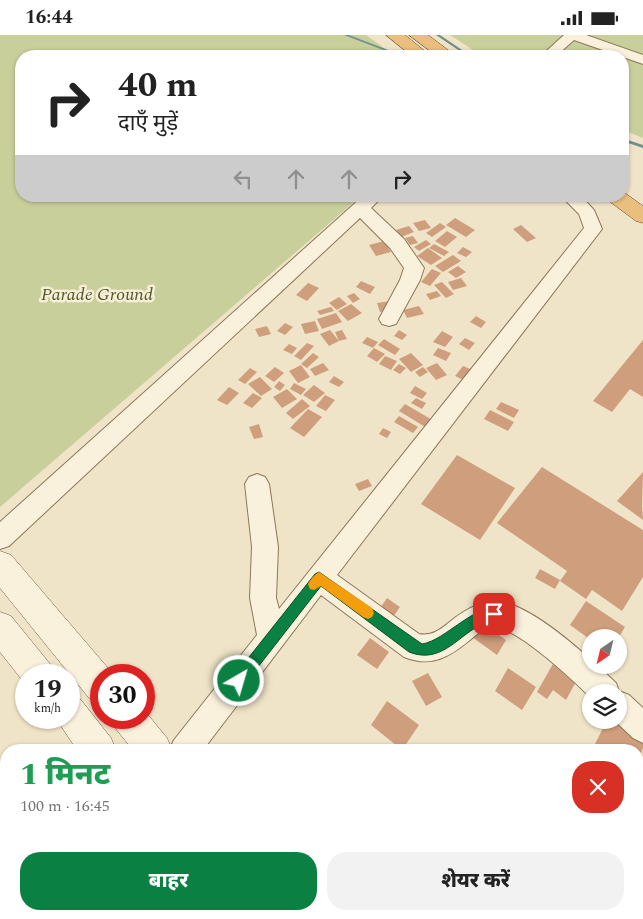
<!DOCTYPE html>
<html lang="hi">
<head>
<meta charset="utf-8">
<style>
  :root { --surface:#fff; --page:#f2f2f2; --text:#222; --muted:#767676; --accent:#0b8043 }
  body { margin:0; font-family:Spectral,"Noto Sans Devanagari",serif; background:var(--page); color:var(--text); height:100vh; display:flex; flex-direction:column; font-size:19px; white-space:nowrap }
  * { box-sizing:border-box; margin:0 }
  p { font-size:16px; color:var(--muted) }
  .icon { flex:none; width:28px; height:28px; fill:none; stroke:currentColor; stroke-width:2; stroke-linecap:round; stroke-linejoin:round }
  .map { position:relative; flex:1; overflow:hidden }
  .side { position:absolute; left:0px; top:709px; width:644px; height:176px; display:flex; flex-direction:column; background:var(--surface); border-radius:20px 20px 0 0; box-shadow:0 1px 4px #0004 }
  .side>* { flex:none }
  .guide { position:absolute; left:15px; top:15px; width:614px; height:152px; border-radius:20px; box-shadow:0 1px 4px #0004; background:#fff; color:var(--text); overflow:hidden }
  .needle { width:32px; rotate:215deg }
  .buttons { position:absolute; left:582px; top:594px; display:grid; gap:10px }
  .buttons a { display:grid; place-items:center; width:45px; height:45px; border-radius:50%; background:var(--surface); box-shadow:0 1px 4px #0004; font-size:25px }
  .speed { position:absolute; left:15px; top:629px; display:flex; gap:10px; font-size:25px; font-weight:700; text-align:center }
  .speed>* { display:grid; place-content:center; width:65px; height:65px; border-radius:50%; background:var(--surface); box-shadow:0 1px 4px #0004; line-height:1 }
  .speed small { font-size:12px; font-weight:400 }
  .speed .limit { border:8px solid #d22; background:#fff; color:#111 }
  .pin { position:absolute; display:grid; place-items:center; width:42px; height:42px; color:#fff; margin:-21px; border-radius:10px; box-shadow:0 2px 8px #0006 }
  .me { position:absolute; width:55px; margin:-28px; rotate:38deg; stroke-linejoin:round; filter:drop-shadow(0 0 4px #0008) }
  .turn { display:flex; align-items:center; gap:18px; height:105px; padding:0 20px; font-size:22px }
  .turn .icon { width:65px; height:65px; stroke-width:2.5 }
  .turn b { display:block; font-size:35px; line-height:42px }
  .lanes { display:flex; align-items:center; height:48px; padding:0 20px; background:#0003; justify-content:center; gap:25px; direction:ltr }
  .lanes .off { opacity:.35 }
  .round { display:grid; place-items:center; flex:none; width:52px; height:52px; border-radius:20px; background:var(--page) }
  .summary { display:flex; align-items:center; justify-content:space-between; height:85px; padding:0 20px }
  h1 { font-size:30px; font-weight:800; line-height:38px; color:#1e9e55 }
  .cta { display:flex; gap:10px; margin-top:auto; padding:10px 20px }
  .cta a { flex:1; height:58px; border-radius:20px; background:var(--accent); color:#fff; font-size:20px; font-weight:800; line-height:58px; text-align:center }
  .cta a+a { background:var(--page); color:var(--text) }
  .status { display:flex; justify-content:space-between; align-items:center; height:35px; padding:0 25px; background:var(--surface); direction:ltr }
  .status svg { height:14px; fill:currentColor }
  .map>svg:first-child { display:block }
  .green { fill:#c9cf9b }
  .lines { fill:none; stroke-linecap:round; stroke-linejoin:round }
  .stream { fill:#6f938a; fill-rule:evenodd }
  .building { fill:#cf9f7d }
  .minor-casing { stroke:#8d765c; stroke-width:2 }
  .tertiary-casing { stroke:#8d765c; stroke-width:1 }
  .secondary-casing { stroke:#6f573f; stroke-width:1 }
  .trunk-casing { stroke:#5b4430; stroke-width:1 }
  .minor { fill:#faf1dc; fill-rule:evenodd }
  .tertiary { fill:#faf1dc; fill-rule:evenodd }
  .secondary { fill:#faf1dc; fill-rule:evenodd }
  .trunk { fill:#eabe7c; fill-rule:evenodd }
  .route { fill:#0b8043; stroke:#07532c }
  .slow { fill:#f59e0b }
  .labels { text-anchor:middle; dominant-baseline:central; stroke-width:5; stroke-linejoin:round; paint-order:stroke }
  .park-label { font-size:18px; font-style:italic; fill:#4d5a26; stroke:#f7eed8 }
</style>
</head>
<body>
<div class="status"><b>16:44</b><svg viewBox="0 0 49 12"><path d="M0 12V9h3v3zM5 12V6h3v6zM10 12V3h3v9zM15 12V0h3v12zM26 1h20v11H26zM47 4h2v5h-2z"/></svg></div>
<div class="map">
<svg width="643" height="884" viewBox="0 0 643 884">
  <rect width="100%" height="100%" fill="#f0e4c8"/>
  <path class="green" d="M 0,0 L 366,0 L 395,21 L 21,21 L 21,161 L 361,161 L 0,472 Z
    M 450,0 L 643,0 L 643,103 L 623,95 L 622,21 L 482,21 Z"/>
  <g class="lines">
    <path class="stream" d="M 344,0 L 349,0 L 404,21 L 399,21 Z
      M 436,0 L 440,0 L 471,21 L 467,21 Z
      M 622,103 L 643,110 L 643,113 L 622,106 Z"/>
  </g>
  <path class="building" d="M 455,183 L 475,195 L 466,202 L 446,190 Z
    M 425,185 L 431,193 L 419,196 L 413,188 Z
    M 440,188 L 446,192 L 432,202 L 426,198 Z
    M 521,190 L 536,203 L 527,207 L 513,194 Z
    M 409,191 L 414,197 L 401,202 L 396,195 Z
    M 447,196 L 457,202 L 445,212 L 435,206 Z
    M 413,201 L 418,208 L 410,210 L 405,203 Z
    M 426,205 L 431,209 L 419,216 L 414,212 Z
    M 384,206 L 391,217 L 376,221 L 369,210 Z
    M 434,209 L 449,217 L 444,221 L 429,213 Z
    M 463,212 L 472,217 L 466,222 L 457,218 Z
    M 428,213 L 442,223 L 431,230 L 417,221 Z
    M 453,220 L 461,226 L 443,237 L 435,231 Z
    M 458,231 L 466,237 L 456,243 L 448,237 Z
    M 432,234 L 441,238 L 430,251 L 421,247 Z
    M 461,243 L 467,251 L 453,255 L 448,247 Z
    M 361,246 L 375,252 L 370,259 L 356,252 Z
    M 442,247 L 454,259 L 446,263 L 434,250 Z
    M 308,248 L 319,253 L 307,266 L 296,260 Z
    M 437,256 L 441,261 L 430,265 L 426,259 Z
    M 354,258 L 360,264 L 353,268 L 347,261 Z
    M 339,262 L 347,269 L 337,275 L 329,268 Z
    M 391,266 L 394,275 L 380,277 L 377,268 Z
    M 351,269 L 362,278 L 348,286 L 338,276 Z
    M 419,271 L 424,279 L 407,283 L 403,275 Z
    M 331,272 L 334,276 L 320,280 L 317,276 Z
    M 336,278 L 342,287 L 322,294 L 317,284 Z
    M 476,281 L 486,287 L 481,293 L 470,287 Z
    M 315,286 L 319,296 L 305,299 L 301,289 Z
    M 285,288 L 293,292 L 285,300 L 277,296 Z
    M 267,291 L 271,299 L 259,302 L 255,294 Z
    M 330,295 L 339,306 L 329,311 L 320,299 Z
    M 342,295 L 347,304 L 339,306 L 335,297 Z
    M 399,295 L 407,300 L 402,305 L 394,301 Z
    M 442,296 L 453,302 L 445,312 L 433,307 Z
    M 367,302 L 378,307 L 373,313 L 362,308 Z
    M 465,303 L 475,308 L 469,315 L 459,309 Z
    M 384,304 L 400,314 L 395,320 L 378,310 Z
    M 643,305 L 643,362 L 630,354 L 612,377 L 593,366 Z
    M 307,308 L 314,311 L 301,325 L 294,321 Z
    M 289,309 L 297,313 L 292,319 L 283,315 Z
    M 374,313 L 385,319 L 377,327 L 367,321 Z
    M 438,313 L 451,318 L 446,326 L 433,320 Z
    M 313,318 L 319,322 L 307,333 L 301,329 Z
    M 411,318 L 423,330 L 411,337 L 399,324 Z
    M 385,321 L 397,326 L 391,335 L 379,329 Z
    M 323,328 L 329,335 L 315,341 L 310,334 Z
    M 437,328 L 447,340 L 436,345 L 426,333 Z
    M 399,329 L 406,333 L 400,339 L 393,335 Z
    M 301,330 L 310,342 L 298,348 L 289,336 Z
    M 463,331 L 475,336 L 468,347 L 455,341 Z
    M 275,332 L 284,338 L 274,347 L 265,341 Z
    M 423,332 L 428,337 L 420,342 L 415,337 Z
    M 250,333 L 257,337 L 245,349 L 238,345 Z
    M 334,341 L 344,347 L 339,352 L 329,347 Z
    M 260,342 L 272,354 L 261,361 L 248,349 Z
    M 279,346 L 285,350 L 280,356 L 274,352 Z
    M 294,348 L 306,354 L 301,360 L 290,354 Z
    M 314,350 L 325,358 L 314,367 L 303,360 Z
    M 415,351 L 427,358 L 422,364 L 410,358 Z
    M 229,352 L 239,358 L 227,370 L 217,365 Z
    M 287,354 L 297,364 L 282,373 L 273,362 Z
    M 253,358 L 262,363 L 252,373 L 243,368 Z
    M 325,360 L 335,365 L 326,376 L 316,371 Z
    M 416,363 L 426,368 L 422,374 L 411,368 Z
    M 302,364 L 310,371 L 293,384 L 286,378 Z
    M 501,367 L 519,375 L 514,383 L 496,374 Z
    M 405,369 L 441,390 L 435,398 L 399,376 Z
    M 308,374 L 322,382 L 304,402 L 290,393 Z
    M 490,375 L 514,387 L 508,396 L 484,384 Z
    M 399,381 L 418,392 L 413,398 L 394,387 Z
    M 259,389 L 263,402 L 254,404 L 249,392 Z
    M 383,393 L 391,397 L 387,403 L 379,399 Z
    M 457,420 L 515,453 L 480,505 L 421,469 Z
    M 542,432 L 643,495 L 643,542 L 622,576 L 592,555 L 586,564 L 560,546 L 567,536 L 497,488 Z
    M 643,437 L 642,471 L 643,485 L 617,466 Z
    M 368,444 L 372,451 L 359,456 L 355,449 Z
    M 540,534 L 560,545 L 555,554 L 535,543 Z
    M 387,563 L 400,572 L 393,582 L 380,573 Z
    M 586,566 L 625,592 L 619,602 L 591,602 L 591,605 L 570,590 Z
    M 485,582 L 500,592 L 496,598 L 506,605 L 497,620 L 472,602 Z
    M 370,603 L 389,617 L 377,634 L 357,620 Z
    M 554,627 L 578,643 L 566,665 L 553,655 L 547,664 L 537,657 Z
    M 508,633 L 536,652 L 522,675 L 495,656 Z
    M 428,638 L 442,662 L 426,671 L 412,646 Z
    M 387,666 L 419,690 L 402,715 L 371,690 Z
    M 619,682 L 643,698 L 643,713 L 638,725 L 638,715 L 604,715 L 595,709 L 607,685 L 619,685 Z"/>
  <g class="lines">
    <g class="minor-casing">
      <path id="minor" d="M 564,0 L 586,0 L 643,20 L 643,29 L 574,5 L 556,21 L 541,21 Z
        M 363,161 L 383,161 L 371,173 L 404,204 L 424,233 L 420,245 L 396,289 L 389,291 L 382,289 L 379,284 L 400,245 L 404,233 L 390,213 L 360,183 L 9,511 L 0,514 L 0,487 Z
        M 561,161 L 581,161 L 594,175 L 602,194 L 337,540 L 419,599 C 435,602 444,591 456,582 C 466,575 481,566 494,566 C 523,566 570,606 591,625 L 591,630 L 597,630 L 616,648 L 619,656 L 629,660 L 643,673 L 643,708 L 633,703 L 614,685 L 619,685 L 619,658 L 591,658 L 591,663 C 574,646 516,591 493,592 C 484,593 477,599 470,605 C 449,622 432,633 404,622 L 321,560 L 203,715 L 169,715 L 174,705 L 257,600 L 250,563 L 252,512 L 245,449 L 249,442 L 257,439 L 265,442 L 269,449 L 278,512 L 276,563 L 279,574 L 584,193 L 579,179 Z
        M 0,805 L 6,808 L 6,864 L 0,866 Z
        M 27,879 L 62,879 L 65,884 L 29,884 Z"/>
    </g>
    <g class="tertiary-casing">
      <path id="tertiary" d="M 134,879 L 174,879 L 172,884 L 132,884 Z"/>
    </g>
    <g class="secondary-casing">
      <path id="secondary" d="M 0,516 L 11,520 L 113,639 L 101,640 L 101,667 L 89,663 L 0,553 Z
        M 0,577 L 11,581 L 50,629 L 55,640 L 26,640 L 26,650 L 0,617 Z
        M 69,660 L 81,665 L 111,703 L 116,715 L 77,715 L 55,682 L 69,682 Z
        M 144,675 L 167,703 L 172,715 L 133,715 L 116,694 L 111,682 L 144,682 Z
        M 206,879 L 246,879 L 248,884 L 208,884 Z
        M 268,879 L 309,879 L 311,884 L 270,884 Z"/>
    </g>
    <g class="trunk-casing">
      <path id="trunk" d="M 386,0 L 405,0 L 431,21 L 412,21 Z
        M 409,0 L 428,0 L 456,21 L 437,21 Z
        M 622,156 L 643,171 L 643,188 L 636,186 L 609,166 L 606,161 L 622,161 Z"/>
    </g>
    <use href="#minor" class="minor"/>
    <use href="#tertiary" class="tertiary"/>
    <use href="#secondary" class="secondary"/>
    <use href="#trunk" class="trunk"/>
  </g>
  <path class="route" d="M 319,537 L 422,609 C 445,606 477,566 499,575 L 501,579 L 499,584 C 493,586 486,587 480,590 C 455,604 440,629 409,617 L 321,551 L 244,650 L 239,652 L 234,650 L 232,646 L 234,641 L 315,539 Z"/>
  <path class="slow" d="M 319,537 L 372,573 L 374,578 L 372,582 L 368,584 L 363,582 L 321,551 L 314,555 L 310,554 L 308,549 C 311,544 314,540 319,537 Z"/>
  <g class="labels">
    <g class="park-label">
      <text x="97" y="259">Parade Ground</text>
    </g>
  </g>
</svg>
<div class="buttons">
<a><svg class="needle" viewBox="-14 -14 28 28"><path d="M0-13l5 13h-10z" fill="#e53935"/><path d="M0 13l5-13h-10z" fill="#767676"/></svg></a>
<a><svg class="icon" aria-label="layers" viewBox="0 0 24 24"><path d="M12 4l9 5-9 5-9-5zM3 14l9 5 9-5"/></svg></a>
</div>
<div class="speed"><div>19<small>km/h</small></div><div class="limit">30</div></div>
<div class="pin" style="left:494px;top:579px;background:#d93025"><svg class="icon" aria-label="arrive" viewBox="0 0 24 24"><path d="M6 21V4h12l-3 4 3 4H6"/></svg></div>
<svg class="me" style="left:239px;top:646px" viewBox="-20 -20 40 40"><circle r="17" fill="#0b8043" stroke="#fff" stroke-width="3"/><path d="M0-11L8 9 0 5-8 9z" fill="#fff"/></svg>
<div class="guide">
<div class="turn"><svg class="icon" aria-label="right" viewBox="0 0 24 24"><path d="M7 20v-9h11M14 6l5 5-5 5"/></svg><div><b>40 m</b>दाएँ मुड़ें</div></div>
<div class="lanes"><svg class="icon off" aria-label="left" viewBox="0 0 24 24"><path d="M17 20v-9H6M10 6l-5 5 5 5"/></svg><svg class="icon off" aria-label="ahead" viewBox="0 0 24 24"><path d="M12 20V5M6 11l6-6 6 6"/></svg><svg class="icon off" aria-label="ahead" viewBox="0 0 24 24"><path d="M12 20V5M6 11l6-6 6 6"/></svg><svg class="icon" aria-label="right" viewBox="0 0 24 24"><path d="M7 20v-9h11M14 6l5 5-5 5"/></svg></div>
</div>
<section class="side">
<div class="summary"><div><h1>1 मिनट</h1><p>100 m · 16:45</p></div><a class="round" style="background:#d93025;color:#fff"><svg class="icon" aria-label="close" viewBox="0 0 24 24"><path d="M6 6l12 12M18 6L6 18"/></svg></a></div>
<div class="cta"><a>बाहर</a><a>शेयर करें</a></div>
</section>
</div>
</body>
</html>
